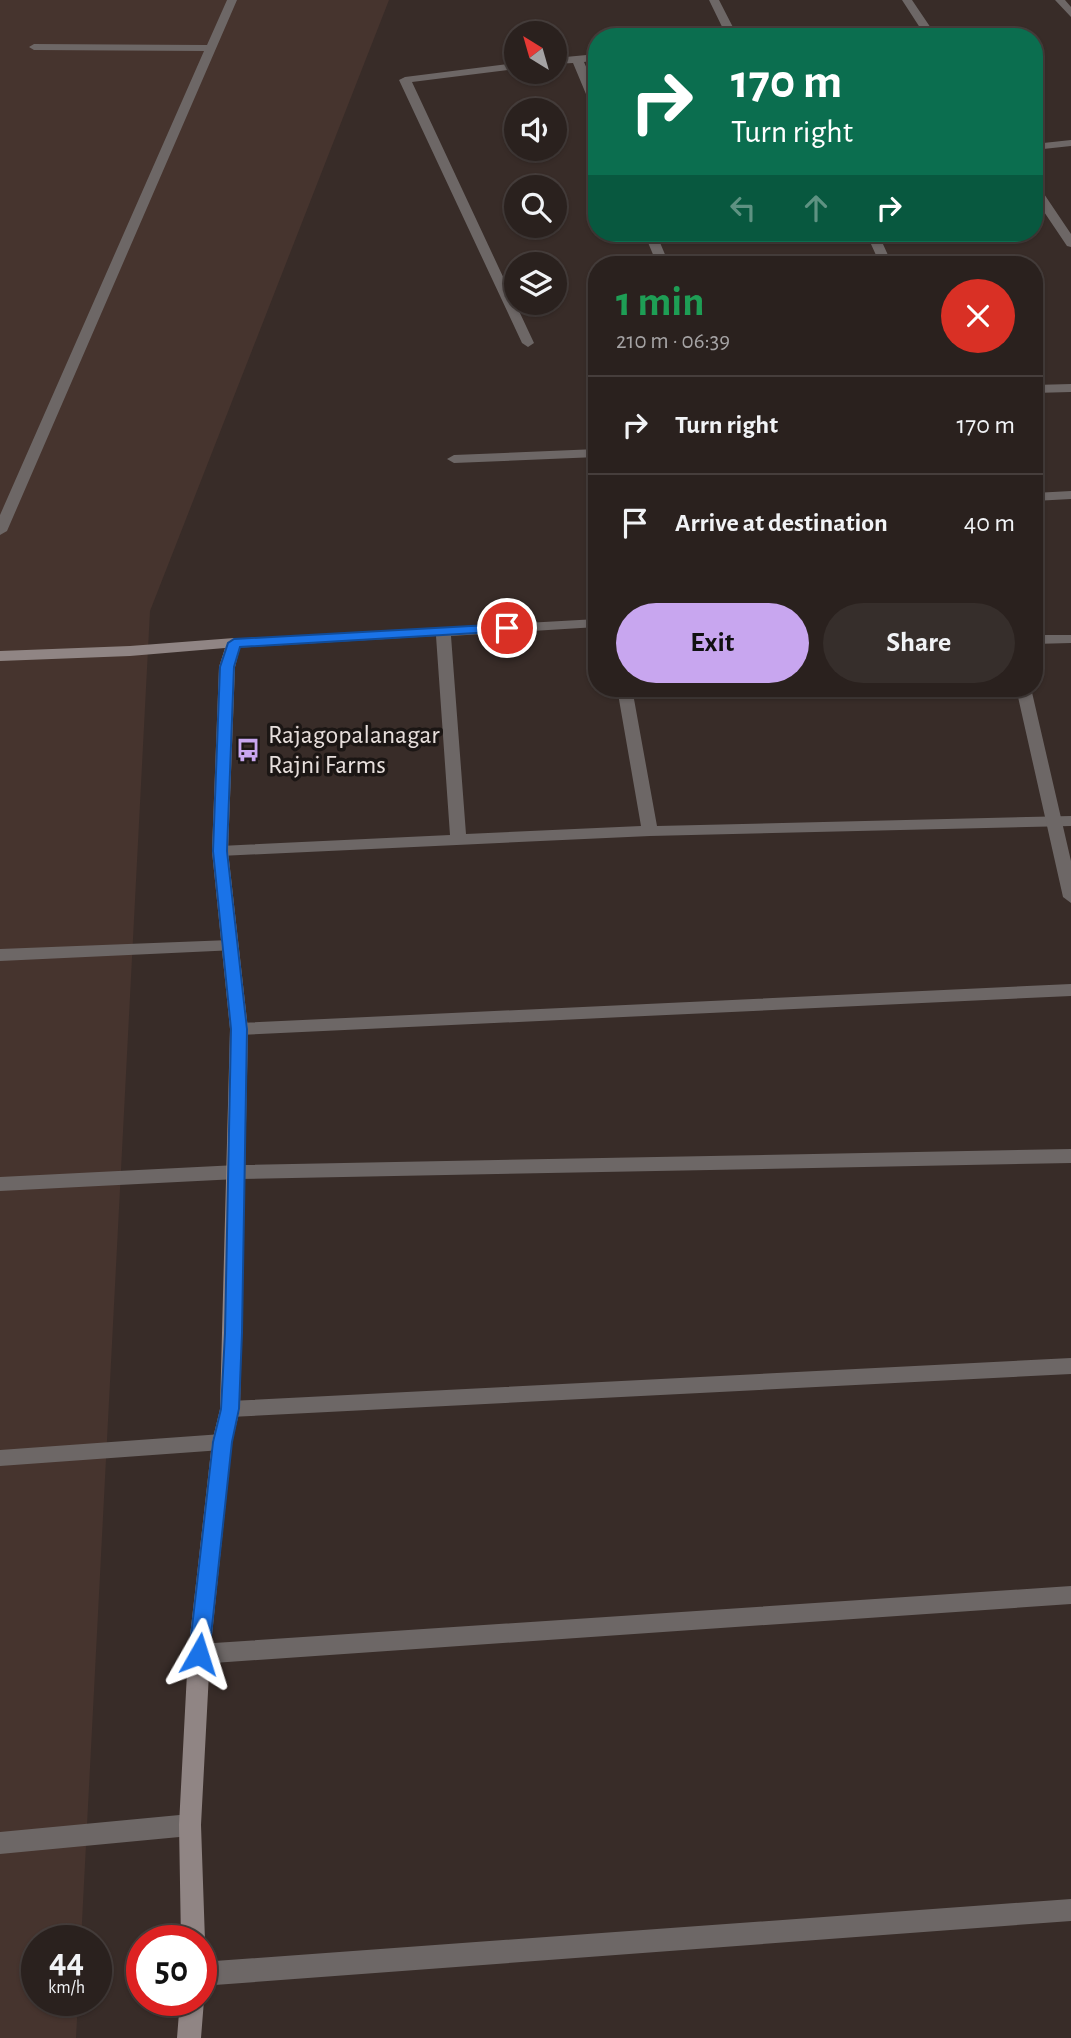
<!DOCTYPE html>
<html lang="en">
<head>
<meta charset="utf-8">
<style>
  :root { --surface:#2a211e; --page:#362e2b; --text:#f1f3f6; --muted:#a5a3a4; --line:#463e3c; --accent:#c8a6ef }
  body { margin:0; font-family:"Alegreya Sans",sans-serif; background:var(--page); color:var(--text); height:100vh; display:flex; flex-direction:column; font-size:26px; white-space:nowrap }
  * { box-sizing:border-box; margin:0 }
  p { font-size:23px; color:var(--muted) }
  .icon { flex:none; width:38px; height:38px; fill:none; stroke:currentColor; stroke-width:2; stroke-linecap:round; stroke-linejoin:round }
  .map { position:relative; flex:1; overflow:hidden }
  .panel { position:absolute; left:588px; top:256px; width:455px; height:441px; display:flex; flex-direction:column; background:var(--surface); border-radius:28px; box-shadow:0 2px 5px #0004,0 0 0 2px var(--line) }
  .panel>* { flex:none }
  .top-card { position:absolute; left:588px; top:28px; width:455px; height:214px; border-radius:28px; box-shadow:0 2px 5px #0004,0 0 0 2px var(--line); background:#0b6e4f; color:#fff; overflow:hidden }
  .needle { width:46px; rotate:323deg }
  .fabs { position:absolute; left:504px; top:21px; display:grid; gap:14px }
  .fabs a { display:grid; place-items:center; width:63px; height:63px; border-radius:50%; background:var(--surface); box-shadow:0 2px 5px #0004,0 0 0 2px var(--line); font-size:35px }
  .speed { position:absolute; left:21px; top:1925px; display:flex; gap:14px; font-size:35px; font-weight:700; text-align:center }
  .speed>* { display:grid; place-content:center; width:91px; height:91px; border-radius:50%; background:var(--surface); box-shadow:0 2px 5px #0004,0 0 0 2px var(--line); line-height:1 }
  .speed small { font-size:18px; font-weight:400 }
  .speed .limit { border:10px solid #d22; background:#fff; color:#111 }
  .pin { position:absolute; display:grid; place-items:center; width:60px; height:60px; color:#fff; margin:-30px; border:4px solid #fff; border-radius:50%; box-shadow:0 2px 7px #0007 }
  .me { position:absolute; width:77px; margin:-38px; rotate:6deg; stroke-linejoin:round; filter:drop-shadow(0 0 5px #0008) }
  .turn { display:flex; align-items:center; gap:24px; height:147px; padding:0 28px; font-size:32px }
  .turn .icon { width:91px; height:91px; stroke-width:2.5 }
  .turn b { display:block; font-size:49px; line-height:60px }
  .lanes { display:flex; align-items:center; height:66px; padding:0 28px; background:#0003; justify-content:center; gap:35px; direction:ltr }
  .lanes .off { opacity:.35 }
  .round { display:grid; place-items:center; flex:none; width:74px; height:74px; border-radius:37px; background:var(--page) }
  .overview { display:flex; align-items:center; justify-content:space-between; height:119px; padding:0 28px }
  h1 { font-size:42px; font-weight:700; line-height:52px; color:#1e9e55 }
  .button { display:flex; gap:14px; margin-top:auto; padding:14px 28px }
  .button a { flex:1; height:80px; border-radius:42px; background:var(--accent); color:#111; font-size:28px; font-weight:700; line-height:80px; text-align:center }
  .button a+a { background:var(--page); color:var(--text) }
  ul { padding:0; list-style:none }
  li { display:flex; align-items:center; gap:21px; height:98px; padding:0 28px; border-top:2px solid var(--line) }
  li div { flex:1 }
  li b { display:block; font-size:26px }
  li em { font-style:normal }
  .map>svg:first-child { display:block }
  .built { fill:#46342e }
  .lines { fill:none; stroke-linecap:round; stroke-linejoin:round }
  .service { fill:#6d6766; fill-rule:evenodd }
  .minor { fill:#6d6766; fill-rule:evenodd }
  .tertiary { fill:#6d6766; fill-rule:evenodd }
  .secondary { fill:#908584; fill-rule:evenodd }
  .route { fill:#1a73e8; stroke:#114b97; stroke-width:2 }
  .labels { text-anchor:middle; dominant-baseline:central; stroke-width:7; stroke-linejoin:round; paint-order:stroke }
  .poi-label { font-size:26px; fill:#e7dfdc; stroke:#1b1614; text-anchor:start }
</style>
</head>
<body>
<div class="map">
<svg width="1071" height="2038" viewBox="0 0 1071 2038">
  <rect width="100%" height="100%" fill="#382c28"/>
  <path class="built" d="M 0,0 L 389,0 L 150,611 L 81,1941 L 37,1941 L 37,2000 L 78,2000 L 76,2038 L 0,2038 Z"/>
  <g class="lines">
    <path class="service" d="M 227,0 L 237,0 L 7,531 L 0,535 L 0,515 L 204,51 L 34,50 L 29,47 L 34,44 L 207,45 Z"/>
    <path class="minor" d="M 902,0 L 912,0 L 937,37 L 926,37 Z
      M 1055,0 L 1065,0 L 1071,7 L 1071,17 Z
      M 597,54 L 597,60 L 584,62 L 597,92 L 597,109 L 591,106 L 573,63 L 555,64 L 555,58 Z
      M 516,63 L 516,69 L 412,82 L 534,343 L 528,347 L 522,343 L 399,80 L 405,77 Z
      M 1071,140 L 1071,146 L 1034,150 L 1034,144 Z
      M 1034,185 L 1038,185 L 1071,234 L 1071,247 L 1067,246 L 1034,197 Z
      M 644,233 L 656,233 L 669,264 L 657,264 Z
      M 1071,384 L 1071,392 L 1034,393 L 1034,385 Z
      M 597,449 L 597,457 L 454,463 L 447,459 L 454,455 Z
      M 1071,491 L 1071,499 L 1034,501 L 1034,493 Z
      M 597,619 L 597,627 L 451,636 L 466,834 L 641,826 L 617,688 L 632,688 L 657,826 L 1071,816 L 1071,826 L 650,836 L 220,856 L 212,851 L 220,846 L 450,835 L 436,636 L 234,648 L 227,643 L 229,640 Z
      M 1034,635 L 1071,635 L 1071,643 L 1034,644 Z
      M 230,940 L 239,946 L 236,950 L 0,961 L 0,949 Z
      M 1071,984 L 1071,996 L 239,1035 L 233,1033 L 230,1029 L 233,1025 L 239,1023 Z
      M 1071,1149 L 1071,1163 L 237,1179 L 0,1191 L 0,1177 L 237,1165 Z
      M 1071,1358 L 1071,1374 L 230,1417 L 223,1415 L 220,1409 L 223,1403 L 230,1401 Z
      M 222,1434 L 229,1436 L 232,1442 L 229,1448 L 222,1450 L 0,1466 L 0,1450 Z
      M 1071,1586 L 1071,1604 L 199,1664 L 191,1661 L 188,1654 L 191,1647 L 199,1644 Z
      M 190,1814 L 198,1817 L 201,1825 L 198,1833 L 190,1836 L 0,1854 L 0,1832 Z
      M 1071,1899 L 1071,1921 L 201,1986 L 201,1962 Z"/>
    <path class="tertiary" d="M 709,0 L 719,0 L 738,37 L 727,37 Z
      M 866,233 L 878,233 L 892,264 L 880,264 Z
      M 1016,688 L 1031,688 L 1071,861 L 1071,903 L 1063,897 Z"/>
    <path class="secondary" d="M 234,638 L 241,643 L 235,667 L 228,851 L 248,1029 L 240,1409 L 232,1442 L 210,1654 L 201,1825 L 205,1941 L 201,1949 L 201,1941 L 181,1941 L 179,1825 L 188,1654 L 212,1442 L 220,1409 L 230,1029 L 212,851 L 219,667 L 225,648 L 130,656 L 0,661 L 0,651 L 130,646 Z
      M 201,1993 L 204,2000 L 201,2038 L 177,2038 L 180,2000 L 201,2000 Z"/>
  </g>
  <path class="route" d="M 507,624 L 512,625 L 512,631 L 240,647 L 234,667 L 227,851 L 247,1029 L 242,1333 L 239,1409 L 232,1442 L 209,1654 L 206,1660 L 199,1663 L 192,1660 L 189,1654 L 213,1442 L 221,1409 L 225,1333 L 231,1029 L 213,851 L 220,667 L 228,643 L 234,639 Z"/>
  <defs>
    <g id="bus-bare" transform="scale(1.89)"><path d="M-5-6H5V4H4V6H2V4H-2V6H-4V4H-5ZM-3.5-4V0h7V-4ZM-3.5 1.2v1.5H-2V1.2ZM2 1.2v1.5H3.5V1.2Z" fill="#c8a6ef" stroke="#1b1614" stroke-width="2.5" paint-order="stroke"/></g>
  </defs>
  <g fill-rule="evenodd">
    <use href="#bus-bare" x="248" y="750"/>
  </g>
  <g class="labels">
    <g class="poi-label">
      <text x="268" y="735">Rajagopalanagar<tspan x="268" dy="30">Rajni Farms</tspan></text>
    </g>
  </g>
</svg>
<div class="fabs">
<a><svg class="needle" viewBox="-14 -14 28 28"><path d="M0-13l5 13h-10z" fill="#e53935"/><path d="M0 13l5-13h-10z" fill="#a5a3a4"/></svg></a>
<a><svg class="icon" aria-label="sound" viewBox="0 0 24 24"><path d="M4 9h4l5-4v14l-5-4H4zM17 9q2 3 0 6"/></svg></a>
<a><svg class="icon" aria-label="search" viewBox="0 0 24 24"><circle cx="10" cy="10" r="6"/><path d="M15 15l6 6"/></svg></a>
<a><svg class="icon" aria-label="layers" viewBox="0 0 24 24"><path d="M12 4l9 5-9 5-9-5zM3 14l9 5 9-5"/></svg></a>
</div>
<div class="speed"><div>44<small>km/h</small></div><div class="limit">50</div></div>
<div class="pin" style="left:507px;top:628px;background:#d93025"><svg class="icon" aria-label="arrive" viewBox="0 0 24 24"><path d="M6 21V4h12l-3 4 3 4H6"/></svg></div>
<svg class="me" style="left:199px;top:1654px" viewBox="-20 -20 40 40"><path d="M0-17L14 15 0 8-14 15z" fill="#1a73e8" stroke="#fff" stroke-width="4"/></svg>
<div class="top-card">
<div class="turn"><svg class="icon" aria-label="right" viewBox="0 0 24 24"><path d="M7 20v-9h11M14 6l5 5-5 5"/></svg><div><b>170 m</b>Turn right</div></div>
<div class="lanes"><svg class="icon off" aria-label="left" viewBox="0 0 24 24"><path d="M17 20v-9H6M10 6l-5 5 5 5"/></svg><svg class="icon off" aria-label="ahead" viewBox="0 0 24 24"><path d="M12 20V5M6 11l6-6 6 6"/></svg><svg class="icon" aria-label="right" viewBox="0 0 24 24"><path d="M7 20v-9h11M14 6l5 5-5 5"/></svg></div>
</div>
<section class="panel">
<div class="overview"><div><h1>1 min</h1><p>210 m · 06:39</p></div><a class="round" style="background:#d93025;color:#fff"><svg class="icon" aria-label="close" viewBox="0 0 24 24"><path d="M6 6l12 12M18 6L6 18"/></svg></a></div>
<ul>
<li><svg class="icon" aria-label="right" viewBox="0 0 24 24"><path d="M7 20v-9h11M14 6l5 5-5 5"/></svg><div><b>Turn right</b></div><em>170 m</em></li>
<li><svg class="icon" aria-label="arrive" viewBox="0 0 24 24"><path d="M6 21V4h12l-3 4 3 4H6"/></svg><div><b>Arrive at destination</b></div><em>40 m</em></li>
</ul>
<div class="button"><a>Exit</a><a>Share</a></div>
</section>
</div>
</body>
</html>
